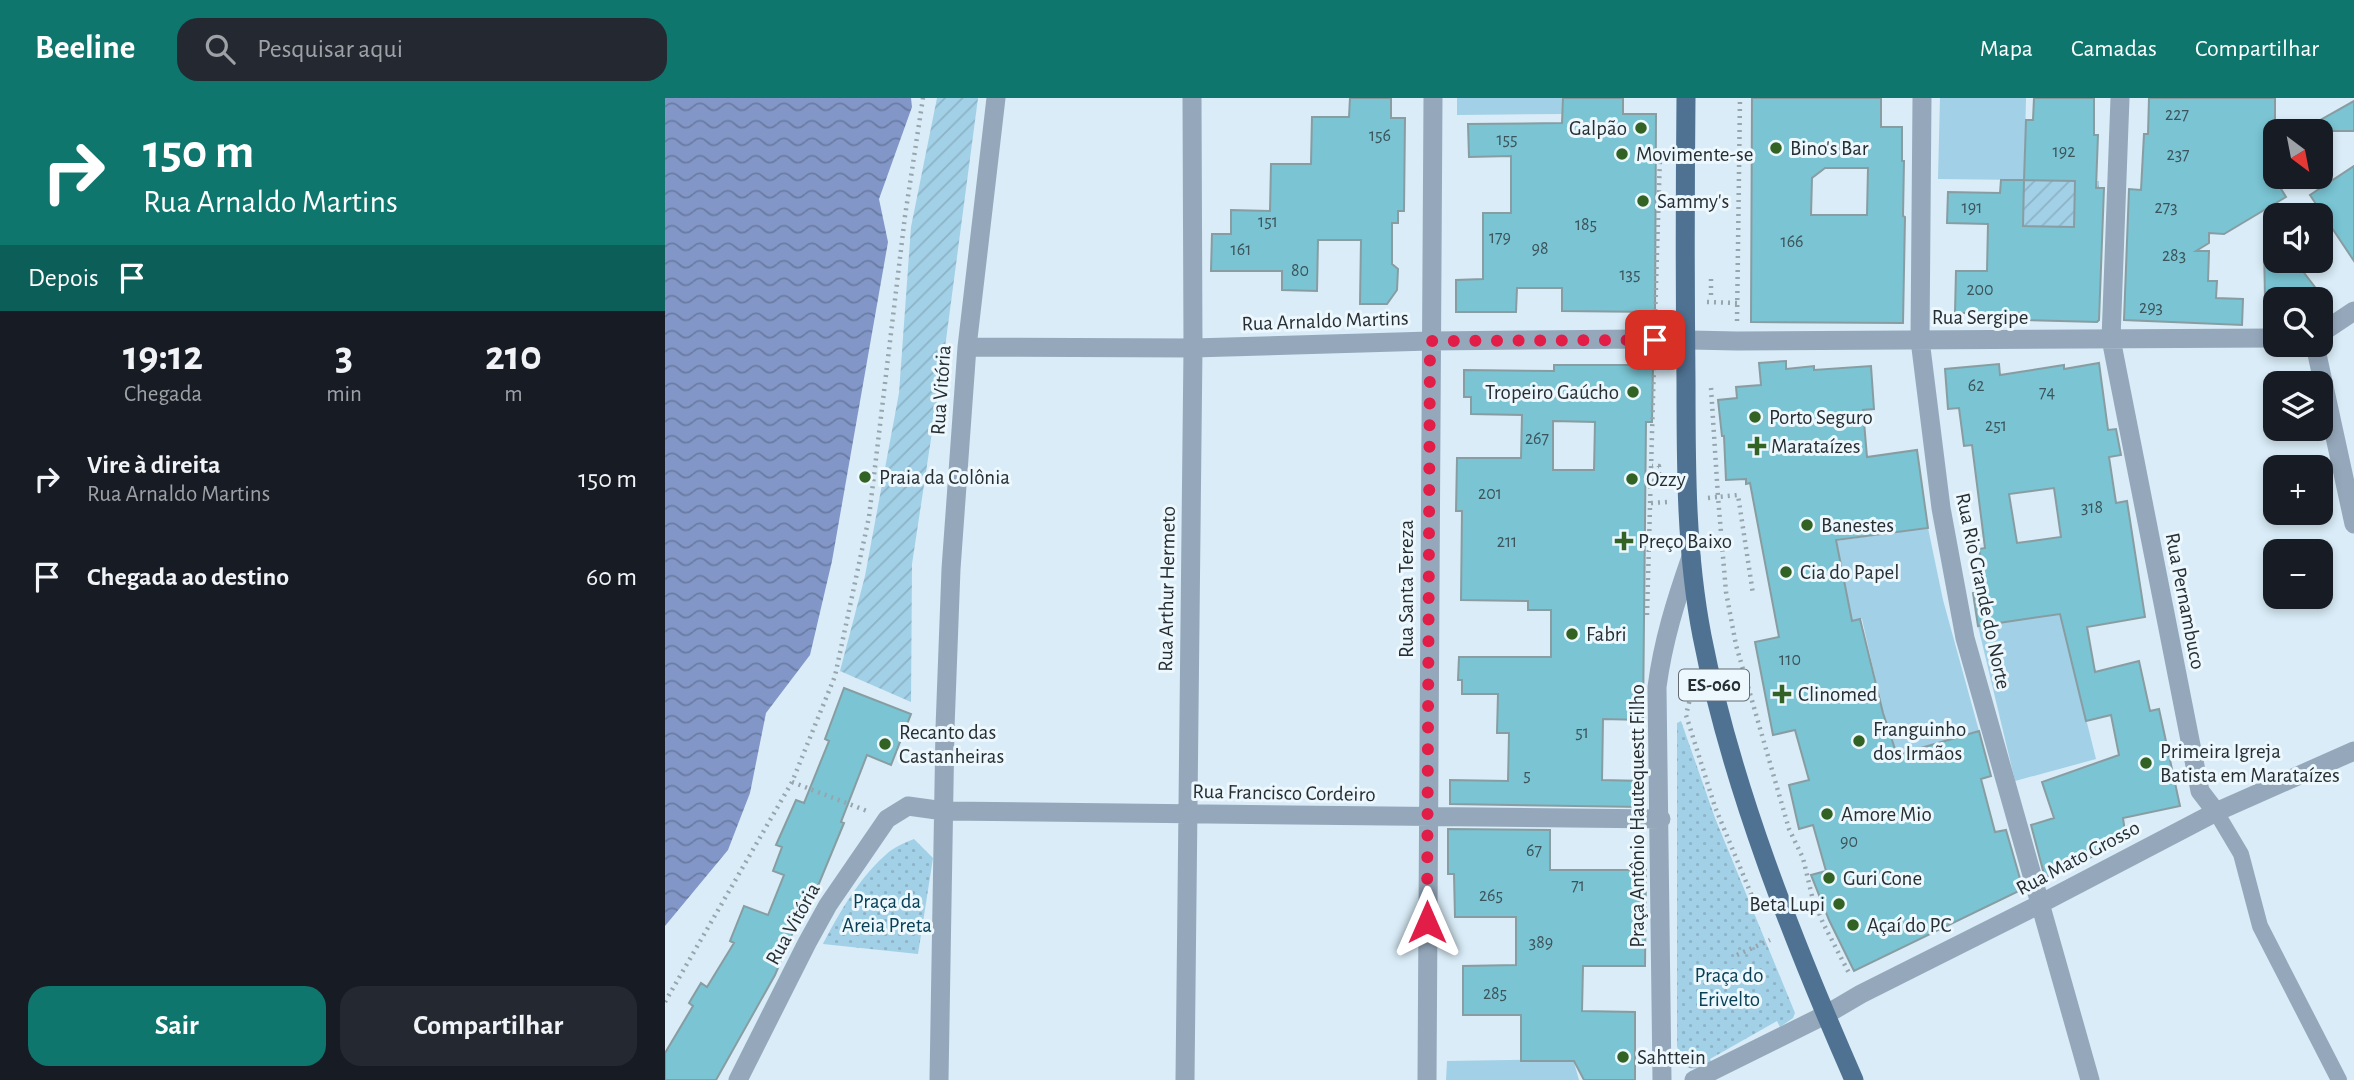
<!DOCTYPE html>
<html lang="pt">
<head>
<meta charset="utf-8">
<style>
  :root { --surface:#171b24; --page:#242831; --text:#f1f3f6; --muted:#9ea1a6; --accent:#0f766e }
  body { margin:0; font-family:"Alegreya Sans",sans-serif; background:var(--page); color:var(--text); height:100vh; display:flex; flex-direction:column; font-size:26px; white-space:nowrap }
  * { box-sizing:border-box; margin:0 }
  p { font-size:23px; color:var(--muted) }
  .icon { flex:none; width:38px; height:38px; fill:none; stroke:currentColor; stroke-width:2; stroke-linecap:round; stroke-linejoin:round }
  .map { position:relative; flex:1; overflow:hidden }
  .sheet { display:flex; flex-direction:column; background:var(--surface); width:665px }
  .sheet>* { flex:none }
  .hud { background:#0f766e; color:#fff; overflow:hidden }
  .needle { width:46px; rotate:148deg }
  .fabs { position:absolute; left:1598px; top:21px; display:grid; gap:14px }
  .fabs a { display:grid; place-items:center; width:70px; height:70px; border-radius:14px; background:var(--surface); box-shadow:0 4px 10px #0003; font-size:35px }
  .pin { position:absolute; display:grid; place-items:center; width:60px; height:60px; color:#fff; margin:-30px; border-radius:14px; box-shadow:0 4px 10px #0006 }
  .me { position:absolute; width:77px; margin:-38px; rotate:0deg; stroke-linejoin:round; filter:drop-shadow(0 0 5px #0008) }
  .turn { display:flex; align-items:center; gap:24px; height:147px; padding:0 28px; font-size:32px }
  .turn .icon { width:91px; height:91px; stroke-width:2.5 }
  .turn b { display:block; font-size:49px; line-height:60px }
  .then { display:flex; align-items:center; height:66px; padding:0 28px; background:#0003; gap:14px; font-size:26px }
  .eta { display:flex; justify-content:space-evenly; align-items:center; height:119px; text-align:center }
  .eta b { font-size:42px; font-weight:700; line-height:49px }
  .button { display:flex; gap:14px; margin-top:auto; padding:14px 28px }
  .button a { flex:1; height:80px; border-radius:21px; background:var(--accent); color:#fff; font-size:28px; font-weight:700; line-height:80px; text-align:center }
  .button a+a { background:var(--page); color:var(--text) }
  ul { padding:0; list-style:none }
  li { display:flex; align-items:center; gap:21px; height:98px; padding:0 28px }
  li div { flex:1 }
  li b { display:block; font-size:26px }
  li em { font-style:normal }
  header { display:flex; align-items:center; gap:42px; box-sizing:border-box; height:98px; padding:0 35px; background:var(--accent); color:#fff }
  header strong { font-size:33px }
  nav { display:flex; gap:38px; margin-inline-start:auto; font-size:24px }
  .search { width:490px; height:63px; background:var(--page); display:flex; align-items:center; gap:18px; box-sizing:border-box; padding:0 24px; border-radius:21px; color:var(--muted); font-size:26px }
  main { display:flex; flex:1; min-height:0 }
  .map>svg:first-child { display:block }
  .grass { fill:#a2d0e6 }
  .park { fill:url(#park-dots) }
  .garden { fill:url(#garden-furrows) }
  .water { fill:url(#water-waves) }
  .building { fill:#7ac4d3; stroke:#889da2; stroke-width:2; fill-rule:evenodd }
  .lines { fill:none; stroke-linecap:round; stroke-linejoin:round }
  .path { stroke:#97a5ad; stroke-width:4.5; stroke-dasharray:2 5; stroke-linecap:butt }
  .service { stroke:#95a8bb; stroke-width:16 }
  .minor { stroke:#95a8bb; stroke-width:19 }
  .tertiary { stroke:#95a8bb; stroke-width:19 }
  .primary { stroke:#4f7293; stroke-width:19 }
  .route { stroke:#e11d48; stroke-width:12; stroke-dasharray:0 21.6 }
  .poi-dot { fill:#336324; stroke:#ecf8fe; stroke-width:2.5 }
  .labels { text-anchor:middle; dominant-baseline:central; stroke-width:6; stroke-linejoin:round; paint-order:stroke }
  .number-label { font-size:18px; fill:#3c545b }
  .shield { fill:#ecf8fe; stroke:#636b70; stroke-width:2 }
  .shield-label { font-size:19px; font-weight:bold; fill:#282f33 }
  .poi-label { font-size:21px; fill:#282f33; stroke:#ecf8fe; text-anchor:start }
  .street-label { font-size:21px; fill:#282f33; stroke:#ecf8fe }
  .park-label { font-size:21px; fill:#094055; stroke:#ecf8fe }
</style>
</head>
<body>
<header>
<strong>Beeline</strong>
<div class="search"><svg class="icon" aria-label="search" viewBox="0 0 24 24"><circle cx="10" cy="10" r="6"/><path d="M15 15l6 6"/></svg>Pesquisar aqui</div>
<nav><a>Mapa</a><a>Camadas</a><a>Compartilhar</a></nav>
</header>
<main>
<section class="sheet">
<div class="hud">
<div class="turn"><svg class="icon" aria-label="right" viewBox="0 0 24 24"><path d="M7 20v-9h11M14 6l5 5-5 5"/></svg><div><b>150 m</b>Rua Arnaldo Martins</div></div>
<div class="then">Depois<svg class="icon" aria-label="arrive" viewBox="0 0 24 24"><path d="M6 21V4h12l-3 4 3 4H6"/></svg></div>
</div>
<div class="eta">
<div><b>19:12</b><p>Chegada</p></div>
<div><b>3</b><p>min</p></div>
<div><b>210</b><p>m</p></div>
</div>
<ul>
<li><svg class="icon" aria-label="right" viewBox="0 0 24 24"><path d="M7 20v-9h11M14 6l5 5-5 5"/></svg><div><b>Vire à direita</b><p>Rua Arnaldo Martins</p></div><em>150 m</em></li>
<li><svg class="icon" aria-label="arrive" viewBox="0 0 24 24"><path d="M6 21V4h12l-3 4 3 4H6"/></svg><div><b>Chegada ao destino</b></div><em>60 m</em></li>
</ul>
<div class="button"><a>Sair</a><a>Compartilhar</a></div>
</section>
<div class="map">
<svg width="1689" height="982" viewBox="0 0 1689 982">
  <defs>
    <pattern id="park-dots" width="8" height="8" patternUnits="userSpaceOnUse" patternTransform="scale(1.75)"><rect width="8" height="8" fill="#a2d0e6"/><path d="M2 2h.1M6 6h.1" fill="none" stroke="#8cb3c6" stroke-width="1.8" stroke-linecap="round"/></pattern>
    <pattern id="garden-furrows" width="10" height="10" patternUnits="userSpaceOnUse" patternTransform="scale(1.75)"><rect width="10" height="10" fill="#a2d0e6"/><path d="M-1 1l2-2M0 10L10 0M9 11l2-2" fill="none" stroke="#8cb3c6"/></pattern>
    <pattern id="water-waves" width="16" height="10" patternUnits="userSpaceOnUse" patternTransform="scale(1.75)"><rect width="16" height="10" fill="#8297c8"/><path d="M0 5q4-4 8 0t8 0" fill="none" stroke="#6a7ca3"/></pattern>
  </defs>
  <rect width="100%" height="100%" fill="#d9ecf7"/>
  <path class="grass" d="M 792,0 L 898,0 L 897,16 L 792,17 Z
    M 1275,0 L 1361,0 L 1359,82 L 1273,81 Z
    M 1263,430 L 1278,502 L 1314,633 L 1232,658 L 1218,615 L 1197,521 L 1169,527 L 1180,485 L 1171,443 Z
    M 1395,516 L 1431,661 L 1350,683 L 1313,528 Z
    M 908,961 L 914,982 L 781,982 L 782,963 Z"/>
  <path class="park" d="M 1016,623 L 1050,720 L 1130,915 L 1128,920 L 1115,929 L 1112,923 L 1045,961 L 1046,965 C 1024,976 1017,971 1012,948 L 1012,625 Z
    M 249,741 L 268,760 L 253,856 L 158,846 C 175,813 196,777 225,753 C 232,748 241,744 249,741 Z"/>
  <path class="garden" d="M 272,0 L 313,0 L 281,242 L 247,466 L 246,604 L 175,573 L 200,478 L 234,295 L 246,129 Z
    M 1359,82 L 1434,83 L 1434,107 L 1409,129 L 1358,128 Z"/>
  <path class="water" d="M 0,0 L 246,0 L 247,9 L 214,101 L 223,144 L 167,463 L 145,557 L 101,615 L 85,695 L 63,752 L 0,828 Z"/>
  <path class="building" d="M 685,0 L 726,0 L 726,20 L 740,20 L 739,113 L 733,113 L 733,125 L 727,125 L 727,166 L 733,171 L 732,192 L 722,206 L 695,206 L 696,142 L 653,142 L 652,193 L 617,192 L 617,173 L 546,173 L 547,136 L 566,136 L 566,112 L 605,113 L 606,66 L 646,66 L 647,19 L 684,19 Z
    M 898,0 L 958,0 L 958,16 L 991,16 L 990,214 L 897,213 L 897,190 L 852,190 L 851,214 L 791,214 L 791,182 L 818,181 L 818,115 L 846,115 L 846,58 L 804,59 L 803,26 L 897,25 Z
    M 1087,0 L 1216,0 L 1216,29 L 1237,29 L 1237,63 L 1239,63 L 1238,118 L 1240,119 L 1238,225 L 1086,224 ZM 1160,70 L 1203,70 L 1202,117 L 1146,117 L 1147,80 Z
    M 1369,0 L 1429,0 L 1429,37 L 1433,37 L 1431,90 L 1439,90 L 1434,222 L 1432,224 L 1357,222 L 1357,215 L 1290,215 L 1291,173 L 1322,173 L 1323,126 L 1282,125 L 1283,94 L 1335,95 L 1336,82 L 1359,82 L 1361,22 L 1368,22 ZM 1359,82 L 1410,83 L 1409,129 L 1358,128 Z
    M 1484,0 L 1610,0 L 1610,81 L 1621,99 L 1559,136 L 1544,135 L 1544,145 L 1531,153 L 1544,153 L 1543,183 L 1552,183 L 1551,200 L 1578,201 L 1577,227 L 1459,222 L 1464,91 L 1476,92 L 1479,36 L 1483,36 Z
    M 1689,3 L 1689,33 L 1636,33 Z
    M 1689,68 L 1689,163 L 1645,97 Z
    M 1599,151 L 1610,151 L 1610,163 L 1630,163 L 1659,201 L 1600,201 Z
    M 1121,263 L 1121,271 L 1149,268 L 1149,272 L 1206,268 L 1209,311 L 1198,312 L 1202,359 L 1252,352 L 1263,430 L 1171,442 L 1187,523 L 1195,521 L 1218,615 L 1232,657 L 1314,633 L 1326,678 L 1316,681 L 1330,734 L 1341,732 L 1358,791 L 1189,873 L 1164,822 L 1146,777 L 1161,773 L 1148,727 L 1134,731 L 1124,687 L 1144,682 L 1130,632 L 1108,637 L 1090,544 L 1114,539 L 1085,385 L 1081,386 L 1081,381 L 1061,382 L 1059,338 L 1057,338 L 1053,302 L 1072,300 L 1071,289 L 1096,287 L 1094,265 Z
    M 1434,265 L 1443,332 L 1451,331 L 1456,357 L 1444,359 L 1451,405 L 1462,403 L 1480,519 L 1422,529 L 1430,574 L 1474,563 L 1485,613 L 1494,611 L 1515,708 L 1458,720 L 1461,741 L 1386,780 L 1385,777 L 1380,780 L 1366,727 L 1389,720 L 1377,684 L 1454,657 L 1446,617 L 1421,623 L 1395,516 L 1313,528 L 1308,495 L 1320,493 L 1314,451 L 1320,450 L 1307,347 L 1299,348 L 1294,310 L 1283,311 L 1280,271 L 1334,266 L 1335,277 L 1399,267 L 1399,271 ZM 1389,390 L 1396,439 L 1352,445 L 1344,396 Z
    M 889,267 L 988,267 L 987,324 L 981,324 L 978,622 L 938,621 L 937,682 L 979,683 L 978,709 L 785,706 L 785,682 L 843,683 L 844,635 L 832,635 L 833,596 L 797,596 L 797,582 L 793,582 L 794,559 L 886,559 L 886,512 L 863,512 L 863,503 L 796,502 L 797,413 L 791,413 L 792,360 L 856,360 L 857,317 L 806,316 L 806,299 L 799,299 L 799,272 L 889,273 ZM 888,323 L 930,324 L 929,372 L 888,372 Z
    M 179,590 L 246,616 L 226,667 L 202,657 L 176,724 L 179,725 L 148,800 L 143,798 L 110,877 L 51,982 L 0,982 L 0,955 L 28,908 L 24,905 L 36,885 L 42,889 L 69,845 L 65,843 L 79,808 L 103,817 L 119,777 L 108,773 L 117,749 L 111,747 L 131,702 L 139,705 L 164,643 L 160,641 Z
    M 783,731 L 885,732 L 885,772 L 981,772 L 980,868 L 918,868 L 917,913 L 970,914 L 970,982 L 919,982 L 909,963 L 856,963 L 856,917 L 798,917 L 798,868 L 851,867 L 851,819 L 790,819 L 789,776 L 783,776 Z"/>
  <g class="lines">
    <path class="path" d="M 1046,197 L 1046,177
      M 1042,204 L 1072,205
      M 990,220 L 995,57
      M 1072,223 L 1075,0
      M 1046,290 L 1053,399 L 1073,397 L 1088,496
      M 987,383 L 994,383 L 994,368 L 987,368
      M 1043,400 L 1053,399 L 1061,494 L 1071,547 L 1124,731 L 1138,760 L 1147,798 L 1158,825 L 1185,877
      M 986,405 L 1003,404
      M 982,517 L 989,263
      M 1026,597 L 1021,617 L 1050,709 L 1089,803
      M 127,684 L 202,713
      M 1072,857 L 1105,842
      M 0,904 L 127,684 L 170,578 L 204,419 L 240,118 L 258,0"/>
    <path class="service" d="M 1551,714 L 1576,756 L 1595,828 L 1674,982"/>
    <path class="minor" d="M 1257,0 L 1255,242 L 1276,410 L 1300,540 L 1425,982
      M 1455,0 L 1446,241 L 1535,693 L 1551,714
      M 1656,235 L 1689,213
      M 1650,247 L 1689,426
      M 302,249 L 528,250 L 765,243 L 978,241 L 1072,243 L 1610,240
      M 1162,916 L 1196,896 L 1375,806 L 1551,714 L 1689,653
      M 73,982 L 142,845 L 163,807 L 222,721 L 243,708 L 279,713 L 996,721
      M 274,982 L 280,630 L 286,471 L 302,249 L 331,0
      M 520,982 L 528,250 L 527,0
      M 762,982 L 768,0
      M 997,982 L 992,589 C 998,543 1011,502 1026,459"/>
    <path class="tertiary" d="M 1029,982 L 1162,916"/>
    <path class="primary" d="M 1021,0 C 1020,95 1020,190 1021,285 C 1021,370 1021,455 1037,538 C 1066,687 1128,843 1189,982"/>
  </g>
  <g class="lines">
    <path class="route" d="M 762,824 L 765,243 L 990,242"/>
  </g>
  <g class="poi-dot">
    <circle cx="976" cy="30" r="7"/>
    <circle cx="1111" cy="50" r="7"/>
    <circle cx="957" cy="56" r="7"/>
    <circle cx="978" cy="103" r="7"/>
    <circle cx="968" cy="294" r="7"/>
    <circle cx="1090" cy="319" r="7"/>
    <path d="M1088.5 337.5h7v7h7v7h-7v7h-7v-7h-7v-7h7z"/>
    <circle cx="200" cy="379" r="7"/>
    <circle cx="967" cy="381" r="7"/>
    <circle cx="1142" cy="427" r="7"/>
    <path d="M955.5 432.5h7v7h7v7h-7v7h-7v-7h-7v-7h7z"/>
    <circle cx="1121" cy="474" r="7"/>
    <circle cx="907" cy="536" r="7"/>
    <path d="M1113.5 585.5h7v7h7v7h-7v7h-7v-7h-7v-7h7z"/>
    <circle cx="1194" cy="643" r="7"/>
    <circle cx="220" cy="646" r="7"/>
    <circle cx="1481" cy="665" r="7"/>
    <circle cx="1162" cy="716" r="7"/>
    <circle cx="1164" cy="780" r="7"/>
    <circle cx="1174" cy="806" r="7"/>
    <circle cx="1188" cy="827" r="7"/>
    <circle cx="958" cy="959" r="7"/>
  </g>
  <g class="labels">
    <g class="number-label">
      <text x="1512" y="17">227</text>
      <text x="715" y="38">156</text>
      <text x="842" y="42">155</text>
      <text x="1399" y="54">192</text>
      <text x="1513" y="57">237</text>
      <text x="1307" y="110">191</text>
      <text x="1501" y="110">273</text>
      <text x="603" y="124">151</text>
      <text x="921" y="127">185</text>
      <text x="835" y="140">179</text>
      <text x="1127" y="144">166</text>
      <text x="875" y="151">98</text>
      <text x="576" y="152">161</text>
      <text x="1509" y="158">283</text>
      <text x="635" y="173">80</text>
      <text x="965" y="177">135</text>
      <text x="1315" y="192">200</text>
      <text x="1486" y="210">293</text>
      <text x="1311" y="288">62</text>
      <text x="1382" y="295">74</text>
      <text x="1331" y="328">251</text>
      <text x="872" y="341">267</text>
      <text x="825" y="396">201</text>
      <text x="1427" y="410">318</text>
      <text x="842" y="444">211</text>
      <text x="1125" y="562">110</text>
      <text x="917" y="635">51</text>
      <text x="862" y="678">5</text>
      <text x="1184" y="744">90</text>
      <text x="869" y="753">67</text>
      <text x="913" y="788">71</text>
      <text x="826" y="798">265</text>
      <text x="876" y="845">389</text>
      <text x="830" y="896">285</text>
    </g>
    <rect class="shield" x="1014" y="571.5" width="70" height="31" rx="5"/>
    <g class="shield-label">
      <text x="1049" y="587">ES-060</text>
    </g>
    <g class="poi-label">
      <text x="962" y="30" text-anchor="end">Galpão</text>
      <text x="1125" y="50">Bino's Bar</text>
      <text x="971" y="56">Movimente-se</text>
      <text x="992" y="103">Sammy's</text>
      <text x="954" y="294" text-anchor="end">Tropeiro Gaúcho</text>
      <text x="1104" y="319">Porto Seguro</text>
      <text x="1106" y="348">Marataízes</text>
      <text x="214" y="379">Praia da Colônia</text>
      <text x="981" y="381">Ozzy</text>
      <text x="1156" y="427">Banestes</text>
      <text x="973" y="443">Preço Baixo</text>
      <text x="1135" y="474">Cia do Papel</text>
      <text x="921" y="536">Fabri</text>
      <text x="1133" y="596">Clinomed</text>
      <text x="1208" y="631">Franguinho<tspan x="1208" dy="24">dos Irmãos</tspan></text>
      <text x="234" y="634">Recanto das<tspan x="234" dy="24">Castanheiras</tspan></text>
      <text x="1495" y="653">Primeira Igreja<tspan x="1495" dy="24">Batista em Marataízes</tspan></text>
      <text x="1176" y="716">Amore Mio</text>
      <text x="1178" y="780">Guri Cone</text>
      <text x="1160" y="806" text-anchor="end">Beta Lupi</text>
      <text x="1202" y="827">Açaí do PC</text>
      <text x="972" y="959">Sahttein</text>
    </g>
    <g class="street-label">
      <text x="1315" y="219">Rua Sergipe</text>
      <text transform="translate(660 223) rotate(-2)">Rua Arnaldo Martins</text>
      <text transform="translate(276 292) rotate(-86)">Rua Vitória</text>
      <text transform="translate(502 491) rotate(-89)">Rua Arthur Hermeto</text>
      <text transform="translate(741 491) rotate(-90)">Rua Santa Tereza</text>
      <text transform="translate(1318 493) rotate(78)">Rua Rio Grande do Norte</text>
      <text transform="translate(1520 503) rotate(79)">Rua Pernambuco</text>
      <text transform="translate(619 695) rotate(1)">Rua Francisco Cordeiro</text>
      <text transform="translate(972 718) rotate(-90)">Praça Antônio Hautequestt Filho</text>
      <text transform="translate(1413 760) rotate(-28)">Rua Mato Grosso</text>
      <text transform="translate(128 826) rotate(-61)">Rua Vitória</text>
    </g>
    <g class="park-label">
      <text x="222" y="803">Praça da<tspan x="222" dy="24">Areia Preta</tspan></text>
      <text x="1064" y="877">Praça do<tspan x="1064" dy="24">Erivelto</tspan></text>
    </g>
  </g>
</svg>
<div class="fabs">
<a><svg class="needle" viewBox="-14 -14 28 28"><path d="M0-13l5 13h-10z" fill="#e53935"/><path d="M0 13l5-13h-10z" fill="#9ea1a6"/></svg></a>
<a><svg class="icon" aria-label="sound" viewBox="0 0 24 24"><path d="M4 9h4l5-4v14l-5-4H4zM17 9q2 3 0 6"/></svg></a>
<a><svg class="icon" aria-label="search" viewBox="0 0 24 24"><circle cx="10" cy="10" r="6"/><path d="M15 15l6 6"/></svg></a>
<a><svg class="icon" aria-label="layers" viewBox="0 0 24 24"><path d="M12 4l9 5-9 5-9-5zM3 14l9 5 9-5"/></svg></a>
<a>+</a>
<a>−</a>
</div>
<div class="pin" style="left:990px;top:242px;background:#d93025"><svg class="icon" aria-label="arrive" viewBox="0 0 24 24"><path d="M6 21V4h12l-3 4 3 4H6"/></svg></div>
<svg class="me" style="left:762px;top:824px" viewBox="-20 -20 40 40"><path d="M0-17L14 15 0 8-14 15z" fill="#e11d48" stroke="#fff" stroke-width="4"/></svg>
</div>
</main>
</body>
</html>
